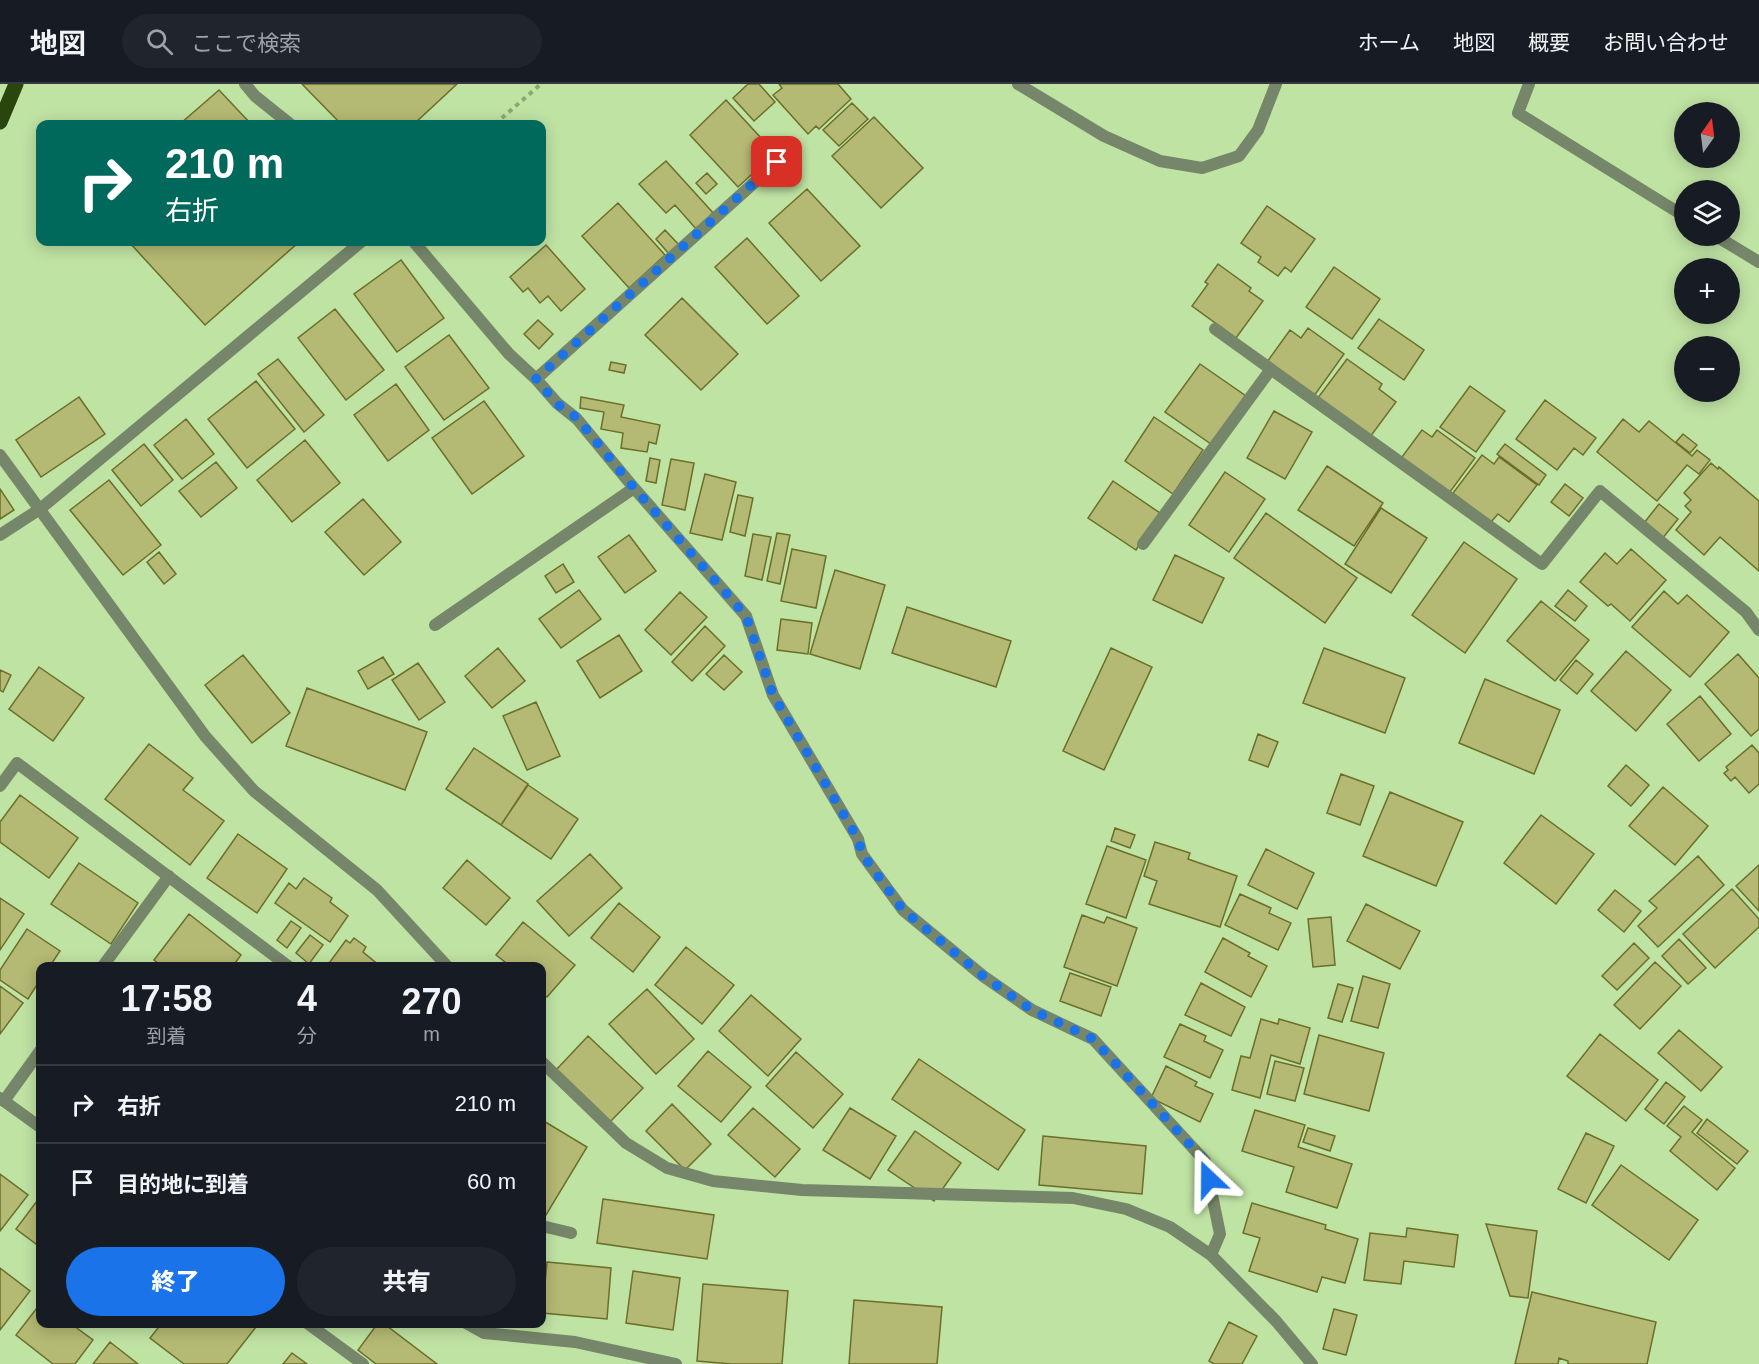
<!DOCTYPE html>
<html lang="ja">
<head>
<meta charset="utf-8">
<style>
  :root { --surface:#171b24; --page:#20242c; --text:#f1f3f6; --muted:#9ea1a6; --line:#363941; --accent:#1a73e8 }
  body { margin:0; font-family:Arial,"Noto Sans JP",sans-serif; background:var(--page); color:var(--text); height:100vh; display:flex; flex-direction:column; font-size:22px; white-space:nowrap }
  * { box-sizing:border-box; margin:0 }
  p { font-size:20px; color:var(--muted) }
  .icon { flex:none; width:33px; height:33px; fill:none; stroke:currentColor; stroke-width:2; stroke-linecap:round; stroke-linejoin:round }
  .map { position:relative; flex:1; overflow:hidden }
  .drawer { position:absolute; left:36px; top:878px; width:510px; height:366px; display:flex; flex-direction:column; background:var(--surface); border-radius:12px; box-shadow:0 3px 15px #0003 }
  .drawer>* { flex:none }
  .hud { position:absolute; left:36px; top:36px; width:510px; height:126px; border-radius:12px; box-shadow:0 3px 15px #0003; background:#00695c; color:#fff; overflow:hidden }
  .needle { width:39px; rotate:14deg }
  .fabs { position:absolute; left:1674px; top:18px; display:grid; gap:12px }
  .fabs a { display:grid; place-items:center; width:66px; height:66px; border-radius:50%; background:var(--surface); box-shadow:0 3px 15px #0003; font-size:30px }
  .pin { position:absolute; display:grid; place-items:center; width:51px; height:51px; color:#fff; margin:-26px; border-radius:12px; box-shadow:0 3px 9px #0006 }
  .me { position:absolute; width:66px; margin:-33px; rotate:337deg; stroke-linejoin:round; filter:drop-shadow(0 0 4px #0008) }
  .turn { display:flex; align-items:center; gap:21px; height:126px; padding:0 30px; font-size:27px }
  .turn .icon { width:78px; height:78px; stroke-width:2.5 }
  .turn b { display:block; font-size:42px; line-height:51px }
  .eta { display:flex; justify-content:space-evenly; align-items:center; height:102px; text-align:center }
  .eta b { font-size:36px; font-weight:800; line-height:42px }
  .primary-button { display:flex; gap:12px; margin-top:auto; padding:12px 30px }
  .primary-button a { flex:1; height:69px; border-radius:36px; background:var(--accent); color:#fff; font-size:24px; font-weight:800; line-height:69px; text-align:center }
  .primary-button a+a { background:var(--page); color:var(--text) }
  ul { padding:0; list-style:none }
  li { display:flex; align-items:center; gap:18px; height:78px; padding:0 30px; border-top:2px solid var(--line) }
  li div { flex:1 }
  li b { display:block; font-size:22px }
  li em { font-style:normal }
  header { display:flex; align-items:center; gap:36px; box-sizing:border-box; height:84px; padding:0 30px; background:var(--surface); border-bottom:2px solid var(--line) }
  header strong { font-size:28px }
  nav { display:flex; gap:33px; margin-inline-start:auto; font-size:21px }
  .search { width:420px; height:54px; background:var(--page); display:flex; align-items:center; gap:15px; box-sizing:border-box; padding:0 21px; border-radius:33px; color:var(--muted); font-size:22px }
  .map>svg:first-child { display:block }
  .building { fill:#b4b973; stroke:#6b6f29; stroke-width:1.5 }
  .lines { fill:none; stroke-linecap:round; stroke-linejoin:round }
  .path { stroke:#8aa774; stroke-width:4; stroke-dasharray:4.5 4.5; stroke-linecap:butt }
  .minor { stroke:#76866a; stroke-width:12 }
  .tertiary { stroke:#76866a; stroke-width:12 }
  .primary { stroke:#2b450f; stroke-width:15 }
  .route { stroke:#1a73e8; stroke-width:10; stroke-dasharray:0 18 }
</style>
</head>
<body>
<header>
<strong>地図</strong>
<div class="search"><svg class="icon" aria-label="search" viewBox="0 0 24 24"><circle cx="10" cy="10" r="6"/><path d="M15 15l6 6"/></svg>ここで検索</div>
<nav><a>ホーム</a><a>地図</a><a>概要</a><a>お問い合わせ</a></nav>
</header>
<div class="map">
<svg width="1759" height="1280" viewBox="0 0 1759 1280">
  <rect width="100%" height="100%" fill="#bfe3a3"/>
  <path class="building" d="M 302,0 L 457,0 L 414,40 L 341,40 Z
    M 748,0 L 759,0 L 775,18 L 754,37 L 733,14 Z
    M 779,0 L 838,0 L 851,15 L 819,45 L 816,42 L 808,50 L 773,11 L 782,4 Z
    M 219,6 L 251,40 L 180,40 Z
    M 726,16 L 775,69 L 738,103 L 690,51 Z
    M 852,19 L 868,35 L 839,62 L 823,46 Z
    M 874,33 L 923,84 L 881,124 L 832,72 Z
    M 666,77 L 715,131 L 697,146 L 675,121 L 666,129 L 639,100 Z
    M 707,89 L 717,100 L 706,110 L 696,99 Z
    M 807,105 L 860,162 L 821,197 L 769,139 Z
    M 618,119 L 665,171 L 629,204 L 582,152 Z
    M 1267,122 L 1315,155 L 1291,188 L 1285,183 L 1278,192 L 1258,178 L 1261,173 L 1241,159 Z
    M 665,146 L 680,162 L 670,171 L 656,155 Z
    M 747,154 L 799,212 L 767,240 L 715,183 Z
    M 129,158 L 299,158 L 205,241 Z
    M 546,161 L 585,205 L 561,227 L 548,212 L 540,219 L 528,204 L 523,208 L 510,193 Z
    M 401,176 L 444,234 L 397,268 L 354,210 Z
    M 1218,180 L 1251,204 L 1249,207 L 1263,217 L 1236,254 L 1192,222 L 1208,200 L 1205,198 Z
    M 1334,183 L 1380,215 L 1352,255 L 1306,223 Z
    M 682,214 L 738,270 L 701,306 L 645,251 Z
    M 335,225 L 384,286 L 346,316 L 298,254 Z
    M 1379,235 L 1424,266 L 1404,296 L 1358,264 Z
    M 538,236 L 553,250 L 539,265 L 524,250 Z
    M 1308,244 L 1344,270 L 1314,312 L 1267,278 L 1290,246 L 1301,254 Z
    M 449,251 L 489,304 L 444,336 L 405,283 Z
    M 278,275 L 324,331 L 304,348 L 258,290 Z
    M 1347,275 L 1382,300 L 1379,305 L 1396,318 L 1370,353 L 1317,315 Z
    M 611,278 L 626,281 L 624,289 L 609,286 Z
    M 1200,280 L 1246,312 L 1211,360 L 1165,328 Z
    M 256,297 L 295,345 L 247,384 L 208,335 Z
    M 396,300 L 429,346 L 388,377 L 354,331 Z
    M 1470,302 L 1505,327 L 1476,368 L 1440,343 Z
    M 79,313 L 105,350 L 41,393 L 16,356 Z
    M 581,313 L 624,321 L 621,333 L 660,341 L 656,360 L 649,358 L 647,368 L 621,364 L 623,349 L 601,345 L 604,328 L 580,324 Z
    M 1545,316 L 1596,354 L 1583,371 L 1574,364 L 1557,386 L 1516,355 Z
    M 484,317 L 524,372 L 472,410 L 432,354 Z
    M 1274,327 L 1312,348 L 1285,395 L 1247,374 Z
    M 1154,333 L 1203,366 L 1173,410 L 1125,377 Z
    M 186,335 L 214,370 L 182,395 L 154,361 Z
    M 1623,335 L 1639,348 L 1649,337 L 1692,372 L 1697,366 L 1710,376 L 1699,390 L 1687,381 L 1657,417 L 1597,368 Z
    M 1422,346 L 1432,353 L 1437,346 L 1475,374 L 1447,412 L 1399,377 Z
    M 1683,350 L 1697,361 L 1690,369 L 1676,358 Z
    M 305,356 L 340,399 L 292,438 L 257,396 Z
    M 144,360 L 173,396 L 141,422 L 112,386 Z
    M 1505,360 L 1546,391 L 1539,401 L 1497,370 Z
    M 1482,371 L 1494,380 L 1499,373 L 1537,401 L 1509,438 L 1498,430 L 1491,438 L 1453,409 Z
    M 650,374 L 660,376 L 656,399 L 646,397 Z
    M 671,375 L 694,379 L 685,426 L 662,421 Z
    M 216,378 L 237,404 L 201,433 L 179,407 Z
    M 1711,379 L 1718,385 L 1719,383 L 1759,417 L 1759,487 L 1720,453 L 1704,471 L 1676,446 L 1691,428 L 1685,422 L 1691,416 L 1684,409 Z
    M 1327,382 L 1383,419 L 1354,462 L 1298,426 Z
    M 1225,388 L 1265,415 L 1229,468 L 1189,441 Z
    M 705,390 L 736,398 L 722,456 L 690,449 Z
    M 109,396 L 161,461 L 123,491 L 70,426 Z
    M 1113,397 L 1160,429 L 1136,466 L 1088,434 Z
    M 1565,400 L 1583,414 L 1569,432 L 1551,418 Z
    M 0,405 L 14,426 L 0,435 Z
    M 738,411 L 753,414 L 745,452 L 730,448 Z
    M 363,415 L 401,458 L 364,491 L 325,448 Z
    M 1659,420 L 1678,435 L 1662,455 L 1644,439 Z
    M 1381,424 L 1427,454 L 1391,509 L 1345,480 Z
    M 1266,429 L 1357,494 L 1325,539 L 1234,474 Z
    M 777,449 L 790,451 L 780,500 L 767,497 Z
    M 753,450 L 771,453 L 762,496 L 745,492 Z
    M 629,451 L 656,487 L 625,509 L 598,473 Z
    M 1464,458 L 1517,495 L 1465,569 L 1412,531 Z
    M 792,465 L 826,472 L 816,524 L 781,517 Z
    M 1631,465 L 1666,496 L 1630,537 L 1611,520 L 1608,522 L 1580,498 L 1605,469 L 1617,480 Z
    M 159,468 L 176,490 L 164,500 L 147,478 Z
    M 1175,471 L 1224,494 L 1202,539 L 1153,516 Z
    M 563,480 L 574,498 L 556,509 L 545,492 Z
    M 835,486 L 885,501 L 860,585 L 810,570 Z
    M 579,506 L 601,535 L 561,564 L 539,535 Z
    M 1568,506 L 1587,522 L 1575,537 L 1555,522 Z
    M 1664,507 L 1678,520 L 1687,511 L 1729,548 L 1690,593 L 1632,543 Z
    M 680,508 L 707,533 L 671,571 L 645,546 Z
    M 1541,517 L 1589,556 L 1555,597 L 1507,557 Z
    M 907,523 L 1011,557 L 996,603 L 892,569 Z
    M 781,535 L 812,539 L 808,570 L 777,566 Z
    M 705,542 L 725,562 L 692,597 L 672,578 Z
    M 619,551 L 642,587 L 600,614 L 577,577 Z
    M 498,564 L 525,597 L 492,624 L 465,592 Z
    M 1111,564 L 1152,583 L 1104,686 L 1063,667 Z
    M 1324,564 L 1405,594 L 1385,649 L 1303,619 Z
    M 1626,567 L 1671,606 L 1636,647 L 1591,607 Z
    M 1738,570 L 1759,594 L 1759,645 L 1751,652 L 1705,600 Z
    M 243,571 L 290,629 L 252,659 L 205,601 Z
    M 724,571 L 742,588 L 724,606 L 706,590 Z
    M 383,573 L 394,590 L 368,605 L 358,587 Z
    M 1576,576 L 1593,590 L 1577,610 L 1560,596 Z
    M 418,579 L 445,618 L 419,636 L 392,596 Z
    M 39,583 L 84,614 L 53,657 L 9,625 Z
    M 0,586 L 11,591 L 3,608 L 0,606 Z
    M 1485,595 L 1560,626 L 1534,690 L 1459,659 Z
    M 307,604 L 427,648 L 405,706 L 286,662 Z
    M 1700,612 L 1731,650 L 1699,677 L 1667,640 Z
    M 536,618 L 560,672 L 527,686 L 503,632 Z
    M 1258,650 L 1278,658 L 1268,683 L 1249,676 Z
    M 149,660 L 193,694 L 183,706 L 224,737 L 190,781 L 105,715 Z
    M 1752,661 L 1759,669 L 1759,700 L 1749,709 L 1735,693 L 1731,697 L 1724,689 L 1728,686 L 1726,683 Z
    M 474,664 L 528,700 L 501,741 L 446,705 Z
    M 1626,681 L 1649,701 L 1631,722 L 1608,702 Z
    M 1341,690 L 1374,702 L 1360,741 L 1327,729 Z
    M 528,701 L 578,735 L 551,775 L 501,741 Z
    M 1663,703 L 1708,742 L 1675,781 L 1629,742 Z
    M 1390,708 L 1463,738 L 1436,802 L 1363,772 Z
    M 20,711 L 78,754 L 49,794 L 0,758 L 0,738 Z
    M 1541,731 L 1594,770 L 1556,820 L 1504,779 Z
    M 1115,744 L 1135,751 L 1130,764 L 1111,757 Z
    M 238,750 L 287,785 L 257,829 L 207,794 Z
    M 1155,758 L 1190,769 L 1188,775 L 1237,792 L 1220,843 L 1149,820 L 1157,797 L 1144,792 Z
    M 1107,762 L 1146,776 L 1126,834 L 1086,820 Z
    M 1266,765 L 1314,789 L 1297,825 L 1248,801 Z
    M 590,770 L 622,804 L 569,852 L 537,817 Z
    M 1698,772 L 1724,801 L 1658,863 L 1638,842 L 1657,824 L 1649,817 Z
    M 467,776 L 510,814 L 486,841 L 443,804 Z
    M 79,779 L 138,819 L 111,860 L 51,820 Z
    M 1759,781 L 1759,827 L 1736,802 Z
    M 304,794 L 332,814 L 330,818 L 348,832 L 330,858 L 275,819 L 289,799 L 296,805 Z
    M 1732,805 L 1759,835 L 1759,843 L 1715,884 L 1683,850 Z
    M 1615,806 L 1641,827 L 1624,848 L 1598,826 Z
    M 1240,810 L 1271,824 L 1269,829 L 1291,839 L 1278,866 L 1225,841 Z
    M 0,814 L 24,830 L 0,866 Z
    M 619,819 L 660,853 L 633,888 L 591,854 Z
    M 1366,820 L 1420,847 L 1400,885 L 1347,857 Z
    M 189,830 L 241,871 L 233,882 L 161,882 L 154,876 Z
    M 1082,831 L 1104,839 L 1107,833 L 1137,844 L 1117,902 L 1064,883 Z
    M 1331,833 L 1335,881 L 1313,883 L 1308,835 Z
    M 291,837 L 301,844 L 287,864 L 277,856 Z
    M 523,838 L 575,881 L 547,913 L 542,909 L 542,882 L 510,882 L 496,871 Z
    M 27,845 L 60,867 L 50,882 L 40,882 L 40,896 L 28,915 L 0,896 L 0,886 Z
    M 310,851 L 323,861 L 309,880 L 296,869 Z
    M 354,854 L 366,863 L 363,868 L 380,882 L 327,882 L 346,856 L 350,859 Z
    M 1223,854 L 1250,869 L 1248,872 L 1267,882 L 1251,913 L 1205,888 Z
    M 1679,855 L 1706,884 L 1688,900 L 1662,872 Z
    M 1634,859 L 1649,874 L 1617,906 L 1602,892 Z
    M 686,863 L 734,901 L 702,940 L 655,901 Z
    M 1655,878 L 1681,902 L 1640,945 L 1614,921 Z
    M 1070,889 L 1111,903 L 1101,932 L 1060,917 Z
    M 1363,892 L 1390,900 L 1378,944 L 1351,937 Z
    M 1201,899 L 1245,923 L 1231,952 L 1185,931 Z
    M 1338,900 L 1353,904 L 1342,938 L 1328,934 Z
    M 0,902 L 23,919 L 0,950 Z
    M 647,905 L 694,955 L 656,990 L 609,940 Z
    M 751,911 L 801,955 L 768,992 L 719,947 Z
    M 1261,935 L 1278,940 L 1279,935 L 1310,944 L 1300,980 L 1271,971 L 1260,1014 L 1232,1006 L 1241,972 L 1250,974 Z
    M 1180,940 L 1206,952 L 1204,957 L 1223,966 L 1210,994 L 1164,973 Z
    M 1679,946 L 1722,983 L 1701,1007 L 1658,969 Z
    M 1600,950 L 1658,996 L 1626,1037 L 1567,992 Z
    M 1319,951 L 1384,969 L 1369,1027 L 1304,1010 Z
    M 588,952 L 643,1004 L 610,1038 L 556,986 Z
    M 708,967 L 751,1003 L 721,1038 L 678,1002 Z
    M 796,968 L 843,1010 L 813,1044 L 766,1002 Z
    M 919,975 L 1025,1046 L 998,1086 L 892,1015 Z
    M 1275,977 L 1304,984 L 1295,1017 L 1267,1010 Z
    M 1166,982 L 1197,998 L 1195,1002 L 1213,1010 L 1200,1038 L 1151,1014 Z
    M 1666,998 L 1685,1013 L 1664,1040 L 1645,1025 Z
    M 672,1020 L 711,1060 L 685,1086 L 646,1047 Z
    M 1684,1022 L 1702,1036 L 1692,1048 L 1735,1084 L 1717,1106 L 1670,1067 L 1681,1053 L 1667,1042 Z
    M 753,1024 L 800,1065 L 775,1093 L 728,1051 Z
    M 850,1024 L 896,1052 L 870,1095 L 823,1066 Z
    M 1255,1026 L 1305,1041 L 1298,1063 L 1352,1080 L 1337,1124 L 1286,1108 L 1294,1083 L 1242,1067 Z
    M 1707,1035 L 1748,1067 L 1737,1080 L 1697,1049 Z
    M 542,1036 L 587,1063 L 546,1131 L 542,1128 Z
    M 1308,1044 L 1335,1052 L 1330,1067 L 1303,1058 Z
    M 915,1047 L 961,1079 L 934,1117 L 888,1086 Z
    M 1586,1049 L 1614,1062 L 1586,1119 L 1558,1105 Z
    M 1043,1052 L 1146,1062 L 1142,1110 L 1039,1101 Z
    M 1621,1081 L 1698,1136 L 1669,1176 L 1592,1121 Z
    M 0,1090 L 28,1111 L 0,1147 Z
    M 40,1113 L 40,1163 L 16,1145 Z
    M 603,1115 L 714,1131 L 707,1175 L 597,1159 Z
    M 1252,1119 L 1326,1141 L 1325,1145 L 1358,1155 L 1345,1199 L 1322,1193 L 1317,1208 L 1249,1187 L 1260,1154 L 1243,1149 Z
    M 1486,1140 L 1537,1147 L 1528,1214 L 1510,1212 Z
    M 1407,1144 L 1458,1151 L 1454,1183 L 1404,1177 L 1401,1200 L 1364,1196 L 1370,1149 L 1406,1153 Z
    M 547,1178 L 611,1184 L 607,1235 L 542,1229 Z
    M 0,1184 L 30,1207 L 0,1246 Z
    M 633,1187 L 680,1194 L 673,1246 L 626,1239 Z
    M 703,1200 L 788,1207 L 782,1280 L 731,1280 L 697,1277 Z
    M 1532,1208 L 1656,1238 L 1647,1280 L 1568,1280 L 1568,1277 L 1559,1274 L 1558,1280 L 1515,1280 Z
    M 854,1216 L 942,1223 L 937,1280 L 849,1280 Z
    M 40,1220 L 40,1239 L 70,1239 L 93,1256 L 75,1280 L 53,1280 L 16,1251 Z
    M 1334,1225 L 1357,1231 L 1346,1271 L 1323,1265 Z
    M 1229,1238 L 1257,1252 L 1242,1280 L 1214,1280 L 1209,1277 Z
    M 162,1239 L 250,1239 L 256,1243 L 227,1280 L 184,1280 L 150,1254 Z
    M 378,1239 L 383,1239 L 437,1280 L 376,1280 L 358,1266 Z
    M 110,1258 L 138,1280 L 93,1280 Z
    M 292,1269 L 307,1280 L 283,1280 Z"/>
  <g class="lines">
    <path class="path" d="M 495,40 L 541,0"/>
    <path class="minor" d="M 245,0 L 255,12 L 290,40
      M 1529,0 L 1518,29 L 1684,132
      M 1716,152 L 1759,178
      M 414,158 L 509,270 L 536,295 L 557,319 L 577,335 L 634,404 L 746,532 L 773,611 L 858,755 L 862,770 L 903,826 L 983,892 L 1032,926 L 1093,955 L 1205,1077 L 1220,1150 L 1211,1171
      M 1215,245 L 1542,480 L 1600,407 L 1746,528 L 1759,546
      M 536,295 L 795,62
      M 0,371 L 205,652 L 254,707 L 377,806 L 447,882
      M 0,451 L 40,425 L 361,158
      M 1143,460 L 1271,285
      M 435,541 L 634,404
      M 0,702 L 17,679 L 288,882
      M 103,882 L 169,792
      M 542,978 L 626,1059 L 667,1084 L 713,1097 L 802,1106 L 1073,1114 L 1126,1125 L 1170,1143 L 1211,1171 L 1276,1237 L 1312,1280
      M 4,1017 L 40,967
      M 542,1142 L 571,1149
      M 466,1239 L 484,1249 L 575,1258 L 676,1280"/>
    <path class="tertiary" d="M 1018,0 L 1104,52 L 1160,77 L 1202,84 L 1239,72 L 1258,46 L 1276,0
      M 0,1014 L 40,1043
      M 307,1239 L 363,1280"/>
    <path class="primary" d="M 0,38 L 16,0"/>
  </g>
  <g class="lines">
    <path class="route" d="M 777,78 L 536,295 L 557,320 L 577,334 L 634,404 L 746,532 L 773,611 L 858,755 L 862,770 L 903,826 L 983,892 L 1032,926 L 1093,955 L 1205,1077 L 1209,1095"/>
  </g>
</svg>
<div class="fabs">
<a><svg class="needle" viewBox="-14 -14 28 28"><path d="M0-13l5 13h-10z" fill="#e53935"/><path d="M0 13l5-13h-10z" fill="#9ea1a6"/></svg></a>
<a><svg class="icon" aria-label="layers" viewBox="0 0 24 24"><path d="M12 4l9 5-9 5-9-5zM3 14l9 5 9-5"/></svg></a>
<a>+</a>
<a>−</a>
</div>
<div class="pin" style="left:777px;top:78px;background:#d93025"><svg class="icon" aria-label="arrive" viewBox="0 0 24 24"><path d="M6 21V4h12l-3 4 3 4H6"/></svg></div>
<svg class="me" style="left:1209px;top:1095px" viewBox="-20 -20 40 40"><path d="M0-17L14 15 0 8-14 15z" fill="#1a73e8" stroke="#fff" stroke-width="4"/></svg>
<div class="hud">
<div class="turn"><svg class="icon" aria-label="right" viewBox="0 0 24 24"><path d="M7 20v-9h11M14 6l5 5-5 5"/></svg><div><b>210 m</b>右折</div></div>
</div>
<section class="drawer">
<div class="eta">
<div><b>17:58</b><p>到着</p></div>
<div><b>4</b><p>分</p></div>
<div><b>270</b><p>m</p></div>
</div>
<ul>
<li><svg class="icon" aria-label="right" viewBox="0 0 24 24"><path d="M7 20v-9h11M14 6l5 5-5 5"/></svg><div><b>右折</b></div><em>210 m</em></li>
<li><svg class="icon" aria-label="arrive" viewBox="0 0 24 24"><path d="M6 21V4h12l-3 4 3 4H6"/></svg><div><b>目的地に到着</b></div><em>60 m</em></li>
</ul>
<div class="primary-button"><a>終了</a><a>共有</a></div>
</section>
</div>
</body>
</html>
